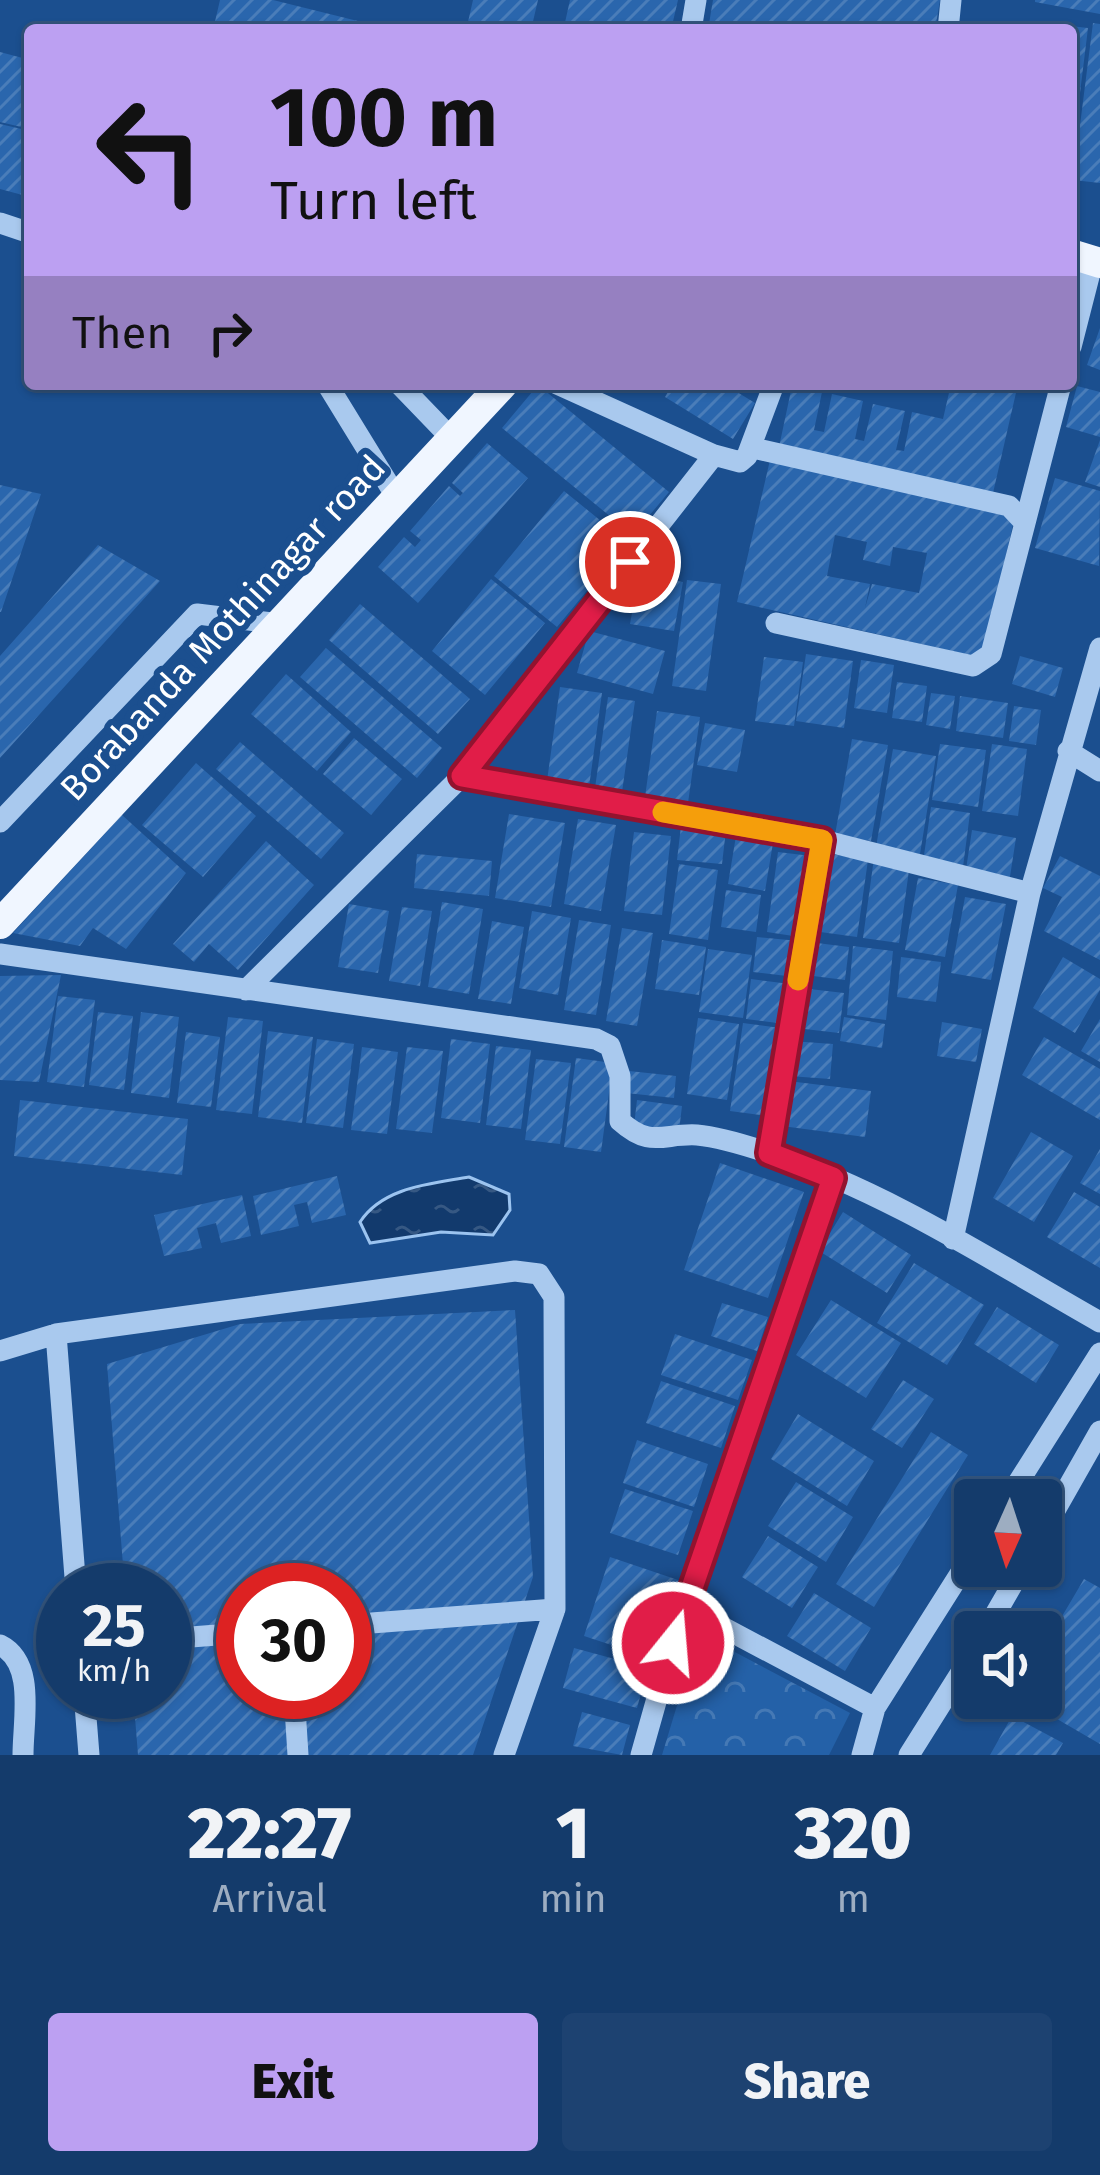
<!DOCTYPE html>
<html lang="en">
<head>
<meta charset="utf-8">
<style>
  :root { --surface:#143b6b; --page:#1d4271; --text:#f1f3f6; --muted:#9dadc1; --line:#33557e; --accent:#bca0f2 }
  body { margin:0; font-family:"Fira Sans",sans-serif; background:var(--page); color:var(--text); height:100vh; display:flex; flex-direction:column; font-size:45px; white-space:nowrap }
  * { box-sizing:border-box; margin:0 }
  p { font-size:39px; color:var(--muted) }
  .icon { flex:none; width:66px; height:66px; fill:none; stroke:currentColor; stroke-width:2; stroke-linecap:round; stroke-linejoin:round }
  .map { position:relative; height:1755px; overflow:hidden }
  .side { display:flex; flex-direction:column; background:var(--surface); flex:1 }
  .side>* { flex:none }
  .guide { position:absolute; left:24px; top:24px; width:1053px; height:366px; border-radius:12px; box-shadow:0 3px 9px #0004,0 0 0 3px var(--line); background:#bca0f2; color:#111; overflow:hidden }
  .needle { width:78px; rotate:183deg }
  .controls { position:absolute; left:954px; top:1479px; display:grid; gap:24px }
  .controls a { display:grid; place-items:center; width:108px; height:108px; border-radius:12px; background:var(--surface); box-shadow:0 3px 9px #0004,0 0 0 3px var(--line); font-size:60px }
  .speed { position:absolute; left:36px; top:1563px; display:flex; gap:24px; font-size:60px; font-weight:700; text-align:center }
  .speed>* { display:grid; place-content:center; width:156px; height:156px; border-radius:50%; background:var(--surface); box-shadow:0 3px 9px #0004,0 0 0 3px var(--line); line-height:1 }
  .speed small { font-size:30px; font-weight:400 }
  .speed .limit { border:18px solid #d22; background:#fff; color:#111 }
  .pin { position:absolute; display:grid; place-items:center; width:102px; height:102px; color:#fff; margin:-51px; border:6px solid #fff; border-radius:50%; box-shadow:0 3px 12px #0007 }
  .me { position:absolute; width:132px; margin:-66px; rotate:17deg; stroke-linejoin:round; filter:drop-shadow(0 0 9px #0008) }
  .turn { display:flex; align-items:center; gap:42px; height:252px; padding:0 48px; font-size:54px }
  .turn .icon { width:156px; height:156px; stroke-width:2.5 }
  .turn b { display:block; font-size:84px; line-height:102px }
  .then { display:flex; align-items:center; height:114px; padding:0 48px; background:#0003; gap:24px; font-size:45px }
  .eta { display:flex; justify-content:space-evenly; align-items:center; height:204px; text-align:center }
  .eta b { font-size:72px; font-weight:800; line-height:84px }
  .primary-button { display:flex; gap:24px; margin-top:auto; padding:24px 48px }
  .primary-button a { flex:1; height:138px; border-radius:12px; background:var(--accent); color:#111; font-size:48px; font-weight:800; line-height:138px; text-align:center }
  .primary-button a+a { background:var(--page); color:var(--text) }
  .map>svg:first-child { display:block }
  .forest { fill:url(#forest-crowns) }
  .water { fill:url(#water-ripples); stroke:#9cc4f0; stroke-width:3 }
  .building { fill:url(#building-hatch); fill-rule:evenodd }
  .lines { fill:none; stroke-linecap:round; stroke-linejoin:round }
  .minor { stroke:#a9c9ee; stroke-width:21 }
  .major { stroke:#f0f6ff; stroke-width:30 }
  .route-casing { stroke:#92132f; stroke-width:30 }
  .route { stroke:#e11d48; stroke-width:21 }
  .slow { stroke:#f59e0b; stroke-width:21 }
  .labels { text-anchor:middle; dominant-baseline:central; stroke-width:12; stroke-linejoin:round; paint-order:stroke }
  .street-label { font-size:36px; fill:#fff; stroke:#1b4f8f }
</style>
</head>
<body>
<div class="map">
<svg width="1100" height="1755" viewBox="0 0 1100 1755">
  <defs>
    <pattern id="forest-crowns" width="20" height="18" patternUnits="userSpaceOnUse" patternTransform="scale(3)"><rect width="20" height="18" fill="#2461a8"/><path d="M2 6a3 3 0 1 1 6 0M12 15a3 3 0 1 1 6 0" fill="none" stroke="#4579b5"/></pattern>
    <pattern id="water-ripples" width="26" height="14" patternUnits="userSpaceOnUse" patternTransform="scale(3)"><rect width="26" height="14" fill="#123a6d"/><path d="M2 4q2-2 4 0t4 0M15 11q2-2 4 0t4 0" fill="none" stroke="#365883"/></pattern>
    <pattern id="building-hatch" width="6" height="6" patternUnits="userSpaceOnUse" patternTransform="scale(3)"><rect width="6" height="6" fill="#2a66ad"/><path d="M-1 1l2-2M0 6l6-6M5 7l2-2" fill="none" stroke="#4a7db9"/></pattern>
  </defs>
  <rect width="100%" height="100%" fill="#1b4f8f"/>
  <path class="forest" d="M 699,1633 L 850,1713 L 829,1755 L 662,1755 Z"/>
  <path class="water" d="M 469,1177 L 509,1194 L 510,1210 L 493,1235 L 441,1232 L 370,1243 L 360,1222 C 383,1187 430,1184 469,1177 Z"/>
  <path class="building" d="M 220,0 L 273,0 L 394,30 L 213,30 Z
    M 473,0 L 538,0 L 531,30 L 468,22 Z
    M 570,0 L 678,0 L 671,30 L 564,27 Z
    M 713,0 L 940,0 L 935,30 L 708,30 Z
    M 1035,0 L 1100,0 L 1100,14 L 1035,2 Z
    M 1044,23 L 1088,28 L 1074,142 L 1071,30 L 1043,30 Z
    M 1093,23 L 1100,24 L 1100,183 L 1073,180 Z
    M 0,52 L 30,60 L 30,129 L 0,122 Z
    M 0,124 L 30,131 L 30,197 L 0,189 Z
    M 1100,328 L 1100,370 L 1087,365 Z
    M 673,384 L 724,384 L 755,403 L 733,439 L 665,397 Z
    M 951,384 L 1018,384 L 993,493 L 779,447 L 792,386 L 822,392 L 814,430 L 824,432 L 832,394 L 863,401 L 855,439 L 864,441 L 873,404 L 905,411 L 896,450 L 904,451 L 912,412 L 943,419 Z
    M 538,385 L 669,492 L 633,535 L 502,428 Z
    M 1077,386 L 1100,392 L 1100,437 L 1066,427 Z
    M 1100,440 L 1100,487 L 1085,482 Z
    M 487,443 L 528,478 L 418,603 L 378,567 L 404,537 L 415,547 L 421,540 L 410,531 L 449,486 L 460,496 L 463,493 L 452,483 Z
    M 770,460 L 1015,516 L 982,658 L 737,602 ZM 835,535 L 867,542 L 863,560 L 890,566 L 893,547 L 927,553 L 919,593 L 872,584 L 865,608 L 870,584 L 827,576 Z
    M 1055,478 L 1100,491 L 1099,566 L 1035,548 Z
    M 0,485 L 41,494 L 1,612 L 0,612 Z
    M 564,491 L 627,542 L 557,627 L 494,576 Z
    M 98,545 L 160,581 L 0,758 L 0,656 Z
    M 639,574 L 683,582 L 674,631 L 630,624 Z
    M 491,579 L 545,623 L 485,695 L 432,651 Z
    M 687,580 L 721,584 L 706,691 L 672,686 Z
    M 360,604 L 470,699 L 438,734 L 329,640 Z
    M 589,631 L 665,651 L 653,694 L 577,673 Z
    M 326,648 L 442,748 L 417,778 L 300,677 Z
    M 806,654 L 853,661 L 844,728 L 796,721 Z
    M 1020,656 L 1063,668 L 1055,697 L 1012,684 Z
    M 764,657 L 803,662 L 794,726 L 755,721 Z
    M 861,660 L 894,665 L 887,713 L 854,708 Z
    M 286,674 L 351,732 L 317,771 L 251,714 Z
    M 897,682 L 927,686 L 922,722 L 892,718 Z
    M 560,687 L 602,693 L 589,787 L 547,781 Z
    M 931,693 L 955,696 L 950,729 L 926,725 Z
    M 960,696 L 1008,703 L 1003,738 L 956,731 Z
    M 608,697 L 635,701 L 622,792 L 595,788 Z
    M 1014,706 L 1041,710 L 1036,745 L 1009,741 Z
    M 657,711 L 700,717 L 688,803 L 645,797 Z
    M 705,723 L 745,730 L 737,772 L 697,765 Z
    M 354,738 L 402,779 L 371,815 L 323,774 Z
    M 852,739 L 888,745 L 871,841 L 835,835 Z
    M 240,742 L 344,833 L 321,859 L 216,769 Z
    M 940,744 L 986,750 L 978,807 L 932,800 Z
    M 992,744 L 1027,749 L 1018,816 L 982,811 Z
    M 893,749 L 936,756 L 920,854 L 876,847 Z
    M 196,763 L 256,816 L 203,877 L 142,825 Z
    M 931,807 L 970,813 L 963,867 L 923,862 Z
    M 509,814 L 565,823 L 551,907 L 495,898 Z
    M 122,815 L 186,873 L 126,949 L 93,928 L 80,946 L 13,933 Z
    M 578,819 L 616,825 L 601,911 L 564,904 Z
    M 681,826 L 726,830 L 722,864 L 677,860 Z
    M 972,830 L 1016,838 L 1009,883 L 965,876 Z
    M 634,832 L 671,836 L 662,915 L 624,911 Z
    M 736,836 L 773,843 L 765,891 L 728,884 Z
    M 266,841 L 314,885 L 238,970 L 209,944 L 194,962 L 173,944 Z
    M 778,852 L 811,856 L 800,937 L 767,932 Z
    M 824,853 L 868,860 L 857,937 L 813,931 Z
    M 417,854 L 492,861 L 489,896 L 414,888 Z
    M 1060,856 L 1100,876 L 1100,960 L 1044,931 L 1062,897 L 1043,888 Z
    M 874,858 L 910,863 L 899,943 L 863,938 Z
    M 679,864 L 718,870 L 708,940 L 669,934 Z
    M 918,878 L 958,885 L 945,957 L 905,950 Z
    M 726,890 L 761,895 L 756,932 L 721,927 Z
    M 965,897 L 1006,904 L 991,980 L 951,973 Z
    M 442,902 L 483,909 L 469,994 L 428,987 Z
    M 349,904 L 389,911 L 378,973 L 338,967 Z
    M 402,907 L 432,911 L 420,986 L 389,981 Z
    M 532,911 L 571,918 L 558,995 L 519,988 Z
    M 579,920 L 611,925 L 596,1015 L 564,1010 Z
    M 492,921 L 524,927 L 511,1004 L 478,999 Z
    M 622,928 L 653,933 L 637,1026 L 606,1021 Z
    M 757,937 L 799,941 L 795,977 L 753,972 Z
    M 662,940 L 706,947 L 699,995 L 655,989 Z
    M 809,942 L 849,947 L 845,980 L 805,975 Z
    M 853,946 L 893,951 L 886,1020 L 847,1015 Z
    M 708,949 L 752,955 L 743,1018 L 699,1012 Z
    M 901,957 L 941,962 L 936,1002 L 897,997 Z
    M 1063,957 L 1100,979 L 1100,990 L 1075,1033 L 1033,1008 Z
    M 61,975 L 39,1082 L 0,1080 L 0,976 Z
    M 751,979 L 790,984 L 785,1024 L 746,1019 Z
    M 801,988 L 844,993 L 839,1033 L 796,1028 Z
    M 58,996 L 95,1000 L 84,1087 L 47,1082 Z
    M 98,1012 L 133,1016 L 124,1090 L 89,1085 Z
    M 141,1012 L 179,1017 L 169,1098 L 131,1093 Z
    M 228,1017 L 263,1021 L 252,1114 L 216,1110 Z
    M 844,1017 L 885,1024 L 882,1048 L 840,1041 Z
    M 698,1018 L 739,1024 L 727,1100 L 687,1094 Z
    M 1100,1019 L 1100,1062 L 1081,1051 Z
    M 942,1022 L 982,1029 L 976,1062 L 937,1056 Z
    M 743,1023 L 780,1028 L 767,1116 L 730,1111 Z
    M 268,1031 L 313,1037 L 302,1123 L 258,1117 Z
    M 186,1032 L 220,1037 L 211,1107 L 177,1103 Z
    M 1044,1037 L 1100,1069 L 1100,1120 L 1022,1075 Z
    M 317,1039 L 354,1044 L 343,1128 L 306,1123 Z
    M 451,1039 L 490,1044 L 480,1123 L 441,1118 Z
    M 791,1041 L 833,1044 L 830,1079 L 789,1076 Z
    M 496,1046 L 531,1050 L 521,1129 L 486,1125 Z
    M 362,1047 L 398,1052 L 387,1134 L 351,1130 Z
    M 407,1047 L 443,1051 L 432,1133 L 396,1129 Z
    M 576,1058 L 613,1063 L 601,1152 L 564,1147 Z
    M 536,1059 L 571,1063 L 560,1144 L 525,1140 Z
    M 629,1071 L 676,1076 L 674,1098 L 626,1093 Z
    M 788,1081 L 871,1091 L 865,1137 L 782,1126 Z
    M 20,1100 L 188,1119 L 182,1175 L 14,1156 Z
    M 637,1100 L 682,1106 L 679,1131 L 634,1126 Z
    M 1031,1132 L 1073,1156 L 1034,1222 L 993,1198 Z
    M 1100,1149 L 1100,1194 L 1080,1183 Z
    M 720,1163 L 804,1192 L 768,1298 L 684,1270 Z
    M 337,1176 L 346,1215 L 312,1223 L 307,1202 L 294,1205 L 299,1226 L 261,1235 L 253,1196 Z
    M 1074,1192 L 1100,1207 L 1100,1268 L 1047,1237 Z
    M 242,1195 L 251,1236 L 221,1243 L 216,1223 L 197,1228 L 202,1248 L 164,1256 L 154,1215 Z
    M 843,1212 L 911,1255 L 887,1293 L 819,1251 Z
    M 914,1263 L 984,1305 L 947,1365 L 877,1323 Z
    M 831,1300 L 901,1343 L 866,1398 L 796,1355 Z
    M 722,1303 L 768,1317 L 757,1351 L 711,1336 Z
    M 997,1307 L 1059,1345 L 1036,1383 L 974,1344 Z
    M 515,1310 L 533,1577 L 473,1755 L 138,1755 L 133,1692 L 165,1692 L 165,1590 L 125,1590 L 107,1364 L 240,1324 ZM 243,1590 L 345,1590 L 345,1692 L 243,1692 Z
    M 675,1334 L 752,1360 L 738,1400 L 661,1375 Z
    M 903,1380 L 934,1399 L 902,1448 L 871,1429 Z
    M 661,1381 L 735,1406 L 721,1448 L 646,1423 Z
    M 798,1414 L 874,1461 L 847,1506 L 771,1459 Z
    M 931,1432 L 968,1455 L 874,1607 L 836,1584 Z
    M 637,1440 L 708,1464 L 694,1507 L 623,1483 Z
    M 796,1482 L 853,1517 L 826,1562 L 768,1526 Z
    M 625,1489 L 693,1511 L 678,1555 L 610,1533 Z
    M 768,1536 L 818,1567 L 792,1608 L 742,1577 Z
    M 610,1557 L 684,1582 L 657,1660 L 584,1636 Z
    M 1084,1579 L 1100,1588 L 1100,1744 L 1021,1698 L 1041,1698 L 1041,1652 Z
    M 814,1593 L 871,1628 L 845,1671 L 787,1636 Z
    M 574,1648 L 648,1668 L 637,1708 L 563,1688 Z
    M 582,1712 L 630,1725 L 622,1755 L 573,1746 Z
    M 1012,1716 L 1063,1743 L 1056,1755 L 990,1755 Z"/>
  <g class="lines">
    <path class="minor" d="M 691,30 L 696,0
      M 948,30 L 951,0
      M 0,223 L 30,233
      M 1071,347 L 1093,261
      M 327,384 L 397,498
      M 399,384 L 452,439
      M 753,448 L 1009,506 L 1025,523 L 991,654 L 973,666 L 776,623
      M 714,455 L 740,462 L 747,456 L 774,384
      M 1025,523 L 1061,384
      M 1068,751 L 1100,771
      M 462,776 L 822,840 L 1030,893
      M 0,822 L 197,614 L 281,624
      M 0,954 L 596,1039 L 610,1046 L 620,1076 L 620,1121 C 651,1149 663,1133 697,1135 C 720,1137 748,1146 769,1153 C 886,1191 994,1262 1100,1322
      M 246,990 L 462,776 L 714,455 L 557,384
      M 769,1153 L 822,840
      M 953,1239 L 1030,893 L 1100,648
      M 56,1334 L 76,1590
      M 0,1351 L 56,1334 L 515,1271 L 539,1274 L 554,1297 L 555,1609 L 504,1755
      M 1007,1500 L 1100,1353
      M 1041,1535 L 1100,1431
      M 683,1606 L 875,1708
      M 345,1625 L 555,1609
      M 985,1632 L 1023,1566
      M 165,1639 L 243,1633
      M 0,1645 C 36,1663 23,1719 23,1755
      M 84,1692 L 89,1755
      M 294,1692 L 298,1755
      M 641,1755 L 683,1606 L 833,1178
      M 862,1755 L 875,1708 L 975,1550
      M 909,1755 L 975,1650"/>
    <path class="major" d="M 1071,254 L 1100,263
      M 0,924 L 503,384"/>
  </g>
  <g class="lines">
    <g class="route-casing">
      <path id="route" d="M 630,562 L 462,776 L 822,840 L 769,1153 L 833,1178 L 673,1643"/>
    </g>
    <use href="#route" class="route"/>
    <path class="slow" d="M 663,812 L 822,840 L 798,980"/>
  </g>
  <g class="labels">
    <g class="street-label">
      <text transform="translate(223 628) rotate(-47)">Borabanda Mothinagar road</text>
    </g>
  </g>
</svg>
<div class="controls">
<a><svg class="needle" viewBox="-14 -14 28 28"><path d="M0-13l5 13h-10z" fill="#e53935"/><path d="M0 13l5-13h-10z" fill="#9dadc1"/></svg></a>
<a><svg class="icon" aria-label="sound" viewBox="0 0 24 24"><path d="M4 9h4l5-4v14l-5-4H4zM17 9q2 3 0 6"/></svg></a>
</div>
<div class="speed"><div>25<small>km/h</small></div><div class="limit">30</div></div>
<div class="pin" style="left:630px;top:562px;background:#d93025"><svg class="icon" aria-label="arrive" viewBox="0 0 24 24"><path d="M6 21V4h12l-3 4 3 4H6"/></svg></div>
<svg class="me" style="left:673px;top:1643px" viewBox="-20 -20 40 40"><circle r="17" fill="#e11d48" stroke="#fff" stroke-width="3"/><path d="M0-11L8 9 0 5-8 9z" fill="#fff"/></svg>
<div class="guide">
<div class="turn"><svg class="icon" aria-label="left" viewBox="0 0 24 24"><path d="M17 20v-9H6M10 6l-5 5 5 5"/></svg><div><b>100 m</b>Turn left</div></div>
<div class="then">Then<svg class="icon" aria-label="right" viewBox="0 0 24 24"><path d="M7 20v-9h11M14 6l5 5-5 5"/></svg></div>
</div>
</div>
<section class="side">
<div class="eta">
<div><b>22:27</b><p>Arrival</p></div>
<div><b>1</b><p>min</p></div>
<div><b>320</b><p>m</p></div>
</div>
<div class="primary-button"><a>Exit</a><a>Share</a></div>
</section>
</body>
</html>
